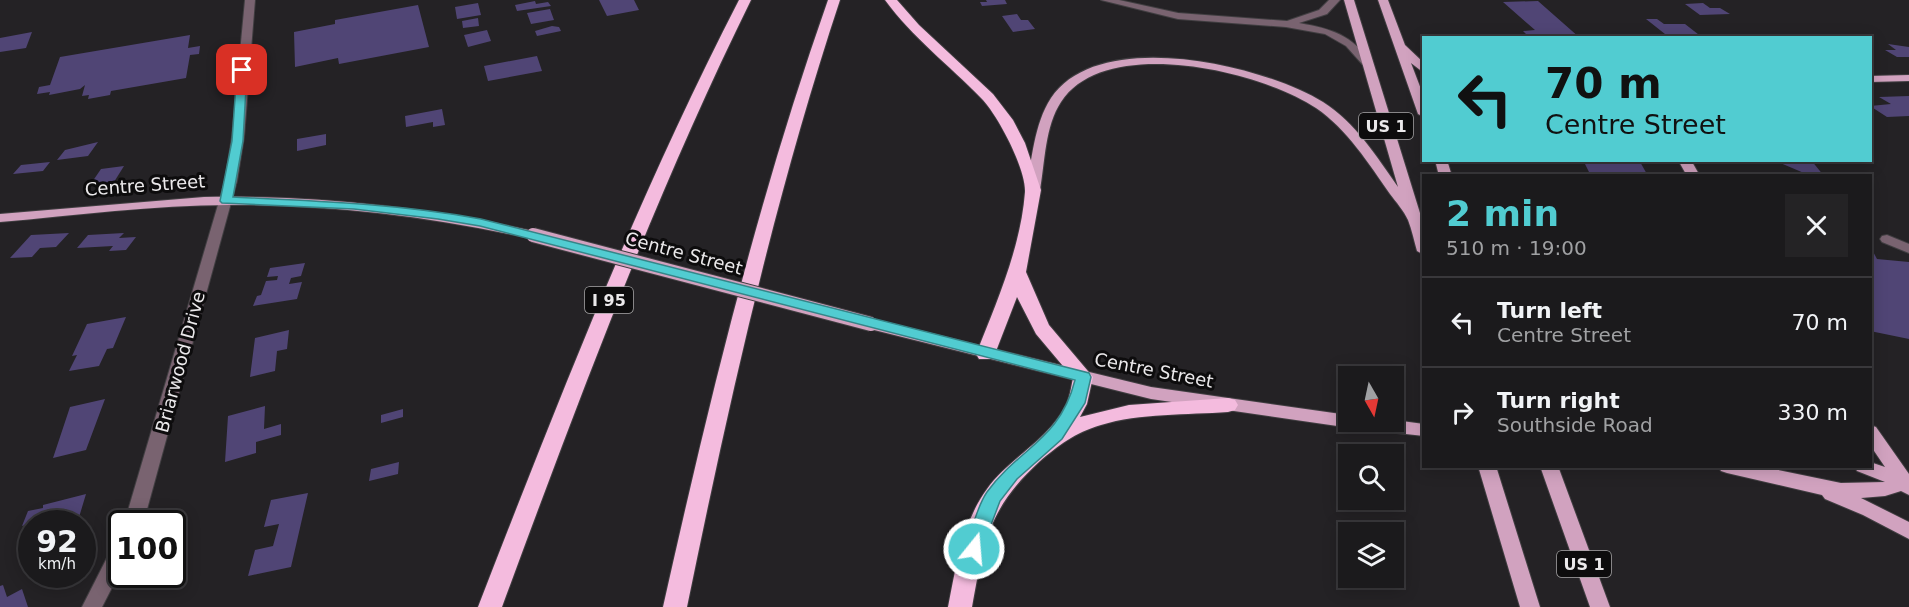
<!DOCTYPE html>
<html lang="en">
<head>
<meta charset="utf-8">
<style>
  :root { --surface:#1b1a1c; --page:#242325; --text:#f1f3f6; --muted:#a0a1a3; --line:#39383b; --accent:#51ccd1 }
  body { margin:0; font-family:"DejaVu Sans",sans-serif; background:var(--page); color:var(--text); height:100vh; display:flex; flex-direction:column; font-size:22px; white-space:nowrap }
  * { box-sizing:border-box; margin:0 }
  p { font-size:20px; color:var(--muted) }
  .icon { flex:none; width:33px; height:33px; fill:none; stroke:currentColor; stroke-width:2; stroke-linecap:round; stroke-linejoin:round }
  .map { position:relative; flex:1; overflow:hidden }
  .details { position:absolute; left:1422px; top:174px; width:450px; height:294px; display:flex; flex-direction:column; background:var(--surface); border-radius:0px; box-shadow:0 3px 15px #0003,0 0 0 2px var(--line) }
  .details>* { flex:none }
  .banner { position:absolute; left:1422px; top:36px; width:450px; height:126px; border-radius:0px; box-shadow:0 3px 15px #0003,0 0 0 2px var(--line); background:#51ccd1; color:#111; overflow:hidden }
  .needle { width:39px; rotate:171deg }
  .fabs { position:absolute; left:1338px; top:366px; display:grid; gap:12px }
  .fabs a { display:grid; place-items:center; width:66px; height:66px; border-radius:0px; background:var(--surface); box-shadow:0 3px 15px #0003,0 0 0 2px var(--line); font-size:30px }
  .speed { position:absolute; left:18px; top:510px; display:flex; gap:12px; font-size:30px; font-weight:700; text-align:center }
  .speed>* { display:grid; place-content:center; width:78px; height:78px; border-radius:50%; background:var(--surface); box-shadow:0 3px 15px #0003,0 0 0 2px var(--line); line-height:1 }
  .speed small { font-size:15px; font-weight:400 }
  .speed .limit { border:3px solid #111; border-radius:9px; background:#fff; color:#111 }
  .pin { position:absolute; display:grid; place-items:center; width:51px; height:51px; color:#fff; margin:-26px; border-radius:12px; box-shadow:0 3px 9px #0006 }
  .me { position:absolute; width:66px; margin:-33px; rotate:17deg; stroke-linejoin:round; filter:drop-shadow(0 0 4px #0008) }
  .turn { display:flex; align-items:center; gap:21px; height:126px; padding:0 24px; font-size:27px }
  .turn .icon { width:78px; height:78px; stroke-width:2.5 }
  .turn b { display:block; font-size:42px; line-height:51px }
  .round { display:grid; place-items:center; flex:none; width:63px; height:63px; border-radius:0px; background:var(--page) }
  .summary { display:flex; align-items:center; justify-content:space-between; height:102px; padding:0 24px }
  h1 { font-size:36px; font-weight:700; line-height:45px; color:var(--accent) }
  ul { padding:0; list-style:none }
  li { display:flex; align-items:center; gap:18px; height:90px; padding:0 24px; border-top:2px solid var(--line) }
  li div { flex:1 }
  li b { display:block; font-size:22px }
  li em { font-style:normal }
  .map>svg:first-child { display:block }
  .building { fill:#504575 }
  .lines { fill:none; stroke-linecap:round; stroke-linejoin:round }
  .minor-casing { stroke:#403e41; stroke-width:2 }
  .major-casing { stroke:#403e41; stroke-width:2 }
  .highway-casing { stroke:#403e41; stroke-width:2 }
  .minor { fill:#796370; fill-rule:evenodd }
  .major { fill:#d1a2bf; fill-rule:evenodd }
  .highway { fill:#f4bbde; fill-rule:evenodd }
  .major-bridge-casing { stroke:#403e41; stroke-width:16; stroke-linecap:butt }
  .major-bridge { stroke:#d1a2bf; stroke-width:14 }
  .route { fill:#51ccd1; stroke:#358588; stroke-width:1.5 }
  .labels { text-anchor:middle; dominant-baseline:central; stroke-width:6; stroke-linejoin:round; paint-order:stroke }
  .shield { fill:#0d0c0d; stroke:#a8a7a8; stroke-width:1.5 }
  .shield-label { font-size:16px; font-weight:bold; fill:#ebe9eb }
  .street-label { font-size:18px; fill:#ebe9eb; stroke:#0d0c0d }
</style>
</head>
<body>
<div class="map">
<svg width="1909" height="607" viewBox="0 0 1909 607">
  <rect width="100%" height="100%" fill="#242225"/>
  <path class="building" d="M 599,0 L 634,0 L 639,10 L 607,16 Z
    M 986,0 L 1005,0 L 1007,4 L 982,6 L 980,2 L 987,2 Z
    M 535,1 L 536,4 L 548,2 L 551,6 L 517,11 L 515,5 Z
    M 1538,1 L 1580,38 L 1530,38 L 1523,31 L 1535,30 L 1503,2 Z
    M 478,3 L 481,15 L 457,19 L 455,7 Z
    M 1703,3 L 1710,8 L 1720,8 L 1730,14 L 1700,15 L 1685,4 Z
    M 418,5 L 429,47 L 339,64 L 338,58 L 295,67 L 294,32 L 335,24 L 335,20 Z
    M 550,9 L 554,20 L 531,24 L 527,13 Z
    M 1017,14 L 1021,20 L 1028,20 L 1035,29 L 1013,32 L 1002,16 Z
    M 478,18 L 479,26 L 463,28 L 462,21 Z
    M 1646,19 L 1657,19 L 1664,24 L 1685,24 L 1703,38 L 1670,38 Z
    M 552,26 L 559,27 L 561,31 L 537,36 L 535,31 Z
    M 487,30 L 491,41 L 468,47 L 464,35 Z
    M 32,32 L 26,48 L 0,52 L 0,38 Z
    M 190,35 L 188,48 L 200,46 L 199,54 L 190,55 L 186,78 L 111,91 L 110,95 L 88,99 L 89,95 L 82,96 L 85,85 L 80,89 L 49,95 L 50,92 L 37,94 L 39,87 L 50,85 L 60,57 Z
    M 1888,44 L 1909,47 L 1909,57 L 1897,57 L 1885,50 L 1896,50 Z
    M 537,56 L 542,71 L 488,81 L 484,66 Z
    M 1909,96 L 1909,116 L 1887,117 L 1870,106 L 1891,104 L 1879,97 Z
    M 442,109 L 445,125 L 433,127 L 433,122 L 406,127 L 405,116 Z
    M 326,134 L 326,145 L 297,151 L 297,139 Z
    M 98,142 L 88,156 L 57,160 L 65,150 Z
    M 1583,160 L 1639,160 L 1648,176 L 1591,176 Z
    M 1773,160 L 1811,160 L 1824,176 L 1811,176 Z
    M 50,162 L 43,171 L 13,174 L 21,165 Z
    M 124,166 L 114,182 L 90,185 L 101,169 Z
    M 69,233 L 56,247 L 40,248 L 32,257 L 10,258 L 31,235 Z
    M 124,233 L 119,238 L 136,237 L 126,250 L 109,251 L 113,246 L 77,248 L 88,235 Z
    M 1870,246 L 1877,259 L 1909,262 L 1909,339 L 1870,331 Z
    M 305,263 L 301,276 L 291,278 L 289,284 L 302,282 L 297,299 L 253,306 L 257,296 L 261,295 L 266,281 L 277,280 L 278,276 L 267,277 L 270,268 Z
    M 126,317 L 113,348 L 107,349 L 99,366 L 69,371 L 77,355 L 72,356 L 87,324 Z
    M 289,330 L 287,349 L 277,351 L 275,371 L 250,377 L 255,338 Z
    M 105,399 L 86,450 L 53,458 L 70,407 Z
    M 265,406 L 264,429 L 281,424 L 281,435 L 256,442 L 256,453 L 225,462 L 228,416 Z
    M 403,409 L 403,417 L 381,423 L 381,415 Z
    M 399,462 L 398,474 L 369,481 L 371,469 Z
    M 308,493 L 291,567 L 248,576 L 255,550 L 273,546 L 279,524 L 264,527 L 271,500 Z
    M 86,494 L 77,524 L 37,522 L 22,526 L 28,511 L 43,508 L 43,505 Z
    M 3,585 L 7,597 L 22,589 L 28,607 L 0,607 L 0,586 Z"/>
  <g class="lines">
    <g class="minor-casing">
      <path id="minor" d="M 245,0 L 255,0 L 244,137 L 237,181 L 143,524 L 124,524 L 225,181 L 232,137 Z
        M 1101,0 L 1119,0 L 1178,13 L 1287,21 L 1319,10 L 1329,0 L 1340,0 L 1327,14 L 1299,23 C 1333,29 1351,35 1372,63 L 1363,65 L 1346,46 L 1325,34 L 1286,27 L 1178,19 Z
        M 1887,235 L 1909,244 L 1909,253 L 1882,242 L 1880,239 L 1882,236 Z
        M 122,540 L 122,568 L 102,607 L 82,607 L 115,542 Z"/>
    </g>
    <g class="major-casing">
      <path id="major" d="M 1344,0 L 1354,0 L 1424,226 L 1424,255 L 1417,251 C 1414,241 1412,230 1408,220 C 1404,211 1396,202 1390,194 C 1369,164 1347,129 1316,108 C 1261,71 1105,34 1061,102 C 1045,126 1045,162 1040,190 L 1033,194 L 1026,190 C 1032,160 1034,124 1051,98 C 1099,26 1263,65 1323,102 C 1355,122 1377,157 1398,187 Z
        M 1378,0 L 1388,0 L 1405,45 L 1424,63 L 1424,73 L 1411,63 L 1424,97 L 1424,117 L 1418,114 Z
        M 1909,75 L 1909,81 L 1870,82 L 1870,76 Z
        M 1435,160 L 1447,160 L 1452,176 L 1439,176 Z
        M 1678,160 L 1691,160 L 1700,176 L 1687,176 Z
        M 204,197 C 316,195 424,207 533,231 L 540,235 L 533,239 C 436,218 339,205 240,205 C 160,204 80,215 0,222 L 0,214 Z
        M 871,319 L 1151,387 L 1348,415 L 1348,422 L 1394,420 L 1424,424 L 1424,436 L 1351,428 L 1151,399 L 866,328 L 863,324 L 866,320 Z
        M 1870,425 L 1876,427 L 1909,474 L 1909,495 L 1901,491 L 1885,496 L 1861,498 L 1909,522 L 1909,539 L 1863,515 L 1825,499 L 1822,495 L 1727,473 L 1721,471 L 1718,466 L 1759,466 L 1841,483 L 1885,482 L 1857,471 L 1854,466 L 1870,466 L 1870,462 L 1885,467 L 1870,445 Z
        M 1478,466 L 1496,466 L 1540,607 L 1520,607 Z
        M 1540,466 L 1558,466 L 1610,607 L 1590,607 Z"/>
    </g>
    <g class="highway-casing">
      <path id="highway" d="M 739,0 L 751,0 C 654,197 578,401 502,607 L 478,607 C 558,401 638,196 739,0 Z
        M 828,0 L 840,0 C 774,199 729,402 687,607 L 663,607 C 709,402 758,198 828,0 Z
        M 885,0 L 897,0 L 919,25 L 993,94 L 1013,120 L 1025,143 L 1041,190 L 1026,272 L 1049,325 L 1093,377 L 1087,404 L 1080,417 L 1129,405 L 1228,398 L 1235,400 L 1238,405 L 1235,410 L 1228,412 C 1187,415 1140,413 1101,425 C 1074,433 1059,445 1039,462 C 988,509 984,542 972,607 L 948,607 C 956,567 962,523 987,489 C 1009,458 1049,440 1066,405 C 1070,397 1071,387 1073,378 L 1036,334 L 1017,297 L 993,359 L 979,359 L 976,354 C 996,304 1021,247 1025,192 C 1026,169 998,115 981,98 C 949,65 912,37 885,0 Z"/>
    </g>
    <use href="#minor" class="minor"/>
    <use href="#major" class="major"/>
    <use href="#highway" class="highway"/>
    <g class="major-bridge-casing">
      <path id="major-bridge" d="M 533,235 L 871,324"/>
    </g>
    <use href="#major-bridge" class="major-bridge"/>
  </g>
  <path class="route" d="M 242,67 L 247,70 L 243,141 L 233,197 C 316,201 399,204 481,219 L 1089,373 L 1091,377 L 1085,403 L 1062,439 L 1017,479 L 1000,501 L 980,554 L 974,556 L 968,554 L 965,549 C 972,531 976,508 987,492 C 1020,447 1060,440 1075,380 L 480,226 L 438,219 L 354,209 L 222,203 L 220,201 L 232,141 L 237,70 Z"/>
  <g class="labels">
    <g class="shield">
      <rect x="1359" y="113" width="54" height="26" rx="4.5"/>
      <rect x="585" y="287" width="48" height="26" rx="4.5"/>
      <rect x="1557" y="551" width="54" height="26" rx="4.5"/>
    </g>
    <g class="shield-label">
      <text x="1386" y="126">US 1</text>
      <text x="609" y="300">I 95</text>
      <text x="1584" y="564">US 1</text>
    </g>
    <g class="street-label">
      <text transform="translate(145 185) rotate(-4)">Centre Street</text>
      <text transform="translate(684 253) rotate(15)">Centre Street</text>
      <text transform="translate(180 362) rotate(-75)">Briarwood Drive</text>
      <text transform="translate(1154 370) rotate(11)">Centre Street</text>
    </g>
  </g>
</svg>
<div class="fabs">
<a><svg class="needle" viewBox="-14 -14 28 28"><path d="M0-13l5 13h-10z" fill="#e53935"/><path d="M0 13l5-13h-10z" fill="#a0a1a3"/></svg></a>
<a><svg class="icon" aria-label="search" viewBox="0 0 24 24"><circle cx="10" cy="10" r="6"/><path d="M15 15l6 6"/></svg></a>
<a><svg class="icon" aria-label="layers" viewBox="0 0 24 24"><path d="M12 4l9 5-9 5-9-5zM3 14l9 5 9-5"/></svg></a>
</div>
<div class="speed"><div>92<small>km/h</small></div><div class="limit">100</div></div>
<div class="pin" style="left:242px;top:70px;background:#d93025"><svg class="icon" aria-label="arrive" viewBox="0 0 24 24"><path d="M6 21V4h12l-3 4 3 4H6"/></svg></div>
<svg class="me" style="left:974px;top:549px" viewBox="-20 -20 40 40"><circle r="17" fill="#51ccd1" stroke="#fff" stroke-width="3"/><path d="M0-11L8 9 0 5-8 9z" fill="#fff"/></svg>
<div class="banner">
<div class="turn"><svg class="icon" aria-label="left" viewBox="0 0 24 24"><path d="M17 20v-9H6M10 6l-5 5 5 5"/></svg><div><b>70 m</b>Centre Street</div></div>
</div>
<section class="details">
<div class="summary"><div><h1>2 min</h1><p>510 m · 19:00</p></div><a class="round"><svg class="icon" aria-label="close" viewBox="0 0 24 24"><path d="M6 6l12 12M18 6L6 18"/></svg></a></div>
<ul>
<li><svg class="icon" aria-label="left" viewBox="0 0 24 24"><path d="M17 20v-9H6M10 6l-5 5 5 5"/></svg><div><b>Turn left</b><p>Centre Street</p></div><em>70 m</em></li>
<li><svg class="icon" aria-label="right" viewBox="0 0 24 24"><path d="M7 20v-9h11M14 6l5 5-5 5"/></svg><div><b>Turn right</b><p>Southside Road</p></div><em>330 m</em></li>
</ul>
</section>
</div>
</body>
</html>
